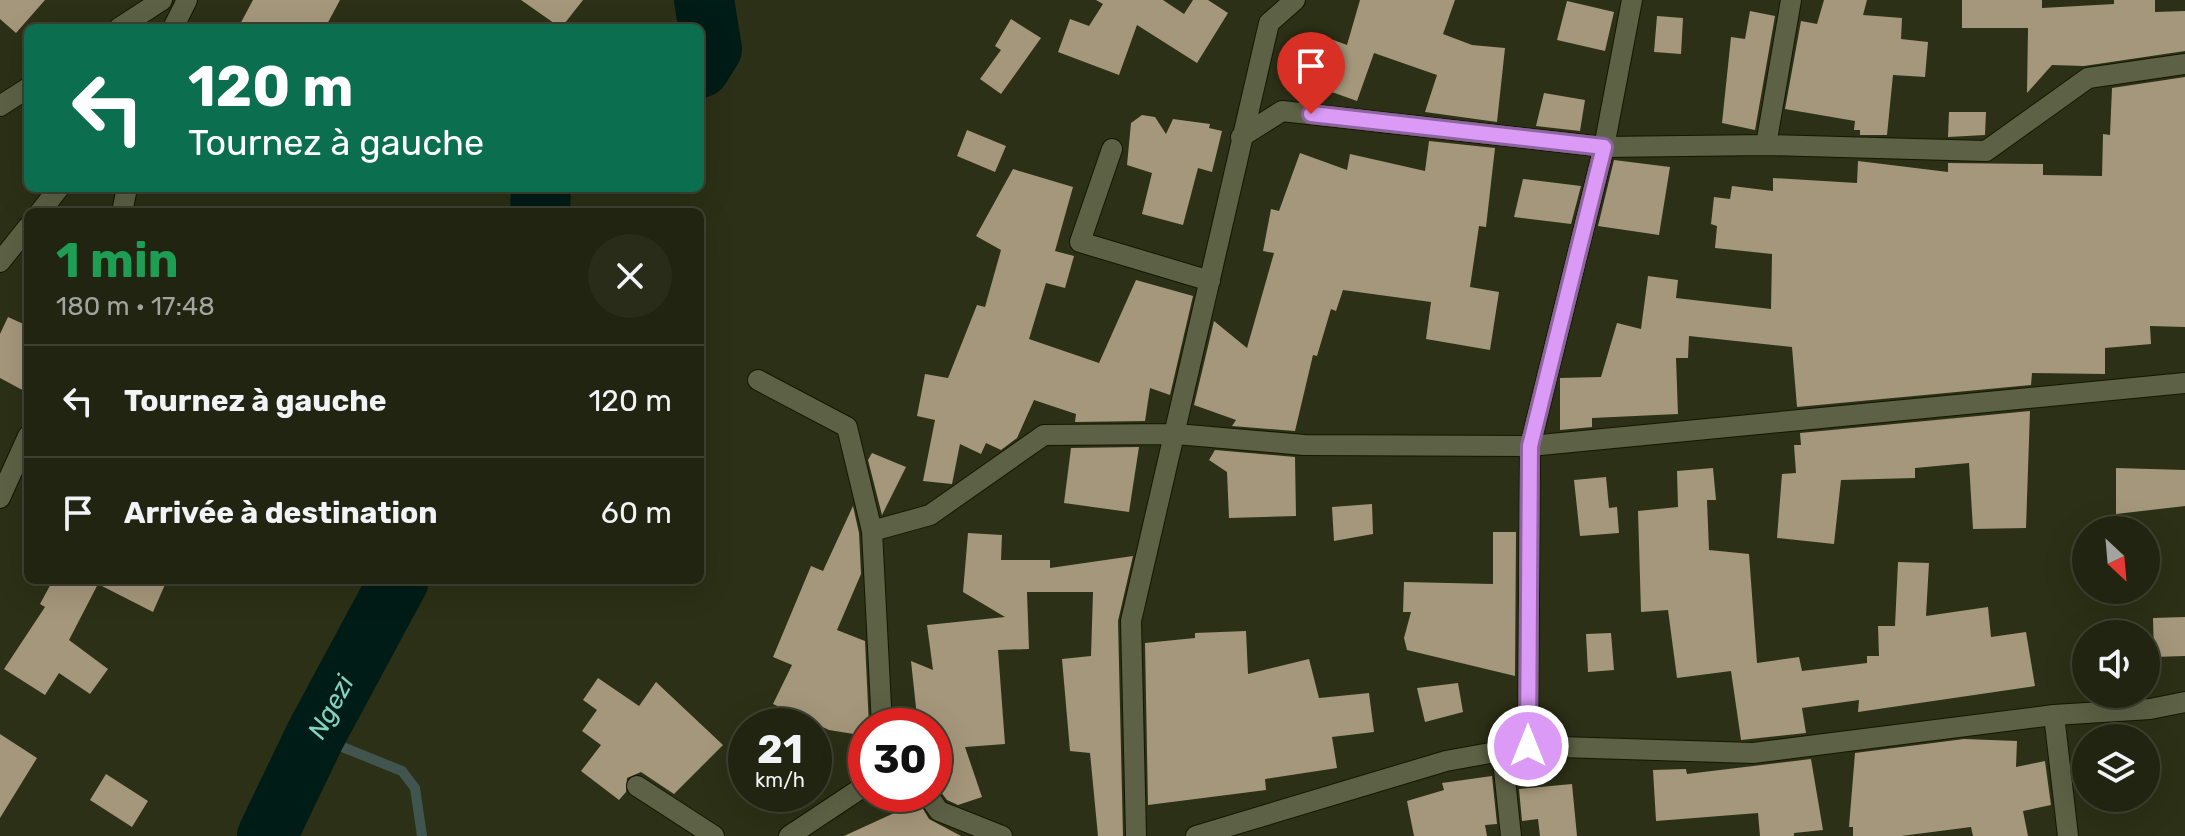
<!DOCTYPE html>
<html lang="fr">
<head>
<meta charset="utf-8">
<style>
  :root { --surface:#212410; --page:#292c19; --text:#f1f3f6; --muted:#a2a49f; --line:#3e4130 }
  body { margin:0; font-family:Rubik,sans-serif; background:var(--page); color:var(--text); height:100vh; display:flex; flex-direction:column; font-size:30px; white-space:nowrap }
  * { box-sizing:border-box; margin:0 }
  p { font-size:26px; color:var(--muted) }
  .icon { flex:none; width:44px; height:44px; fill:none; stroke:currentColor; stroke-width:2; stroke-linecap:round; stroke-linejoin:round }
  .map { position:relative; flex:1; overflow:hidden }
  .details { position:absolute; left:24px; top:208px; width:680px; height:376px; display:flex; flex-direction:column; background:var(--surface); border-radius:12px; box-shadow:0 8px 32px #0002,0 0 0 2px var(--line) }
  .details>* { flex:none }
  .hud { position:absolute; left:24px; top:24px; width:680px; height:168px; border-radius:12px; box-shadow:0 8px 32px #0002,0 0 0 2px var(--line); background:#0b6e4f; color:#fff; overflow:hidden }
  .needle { width:52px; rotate:154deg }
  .fabs { position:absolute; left:2072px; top:516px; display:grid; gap:16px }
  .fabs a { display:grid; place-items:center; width:88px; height:88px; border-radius:50%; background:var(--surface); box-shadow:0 8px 32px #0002,0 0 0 2px var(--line); font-size:40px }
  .speed { position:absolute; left:728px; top:708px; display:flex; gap:16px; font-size:40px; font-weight:700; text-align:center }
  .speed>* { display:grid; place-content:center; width:104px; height:104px; border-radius:50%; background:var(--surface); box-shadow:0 8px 32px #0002,0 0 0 2px var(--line); line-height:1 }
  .speed small { font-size:20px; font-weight:400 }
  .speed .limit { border:12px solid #d22; background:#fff; color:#111 }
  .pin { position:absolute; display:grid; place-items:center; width:68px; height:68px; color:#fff; margin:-82px -34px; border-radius:50% 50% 50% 0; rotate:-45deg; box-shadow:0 0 8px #0007 }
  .pin .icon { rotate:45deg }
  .me { position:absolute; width:88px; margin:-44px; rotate:0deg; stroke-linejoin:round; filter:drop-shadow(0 0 6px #0008) }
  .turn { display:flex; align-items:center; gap:28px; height:168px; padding:0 32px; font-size:36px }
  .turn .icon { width:104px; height:104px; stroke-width:2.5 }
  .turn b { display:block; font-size:56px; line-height:68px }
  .round { display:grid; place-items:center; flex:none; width:84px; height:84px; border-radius:42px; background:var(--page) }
  .summary { display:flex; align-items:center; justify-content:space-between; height:136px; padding:0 32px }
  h1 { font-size:48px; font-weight:700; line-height:60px; color:#1e9e55 }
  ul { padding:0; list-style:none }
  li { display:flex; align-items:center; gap:24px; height:112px; padding:0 32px; border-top:2px solid var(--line) }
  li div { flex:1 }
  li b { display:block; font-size:30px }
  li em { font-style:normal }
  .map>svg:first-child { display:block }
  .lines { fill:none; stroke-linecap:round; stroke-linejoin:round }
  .stream { stroke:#40554d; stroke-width:10 }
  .river { stroke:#001c17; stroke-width:60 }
  .building { fill:#a5977b }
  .minor-casing { stroke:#151801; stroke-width:22 }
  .minor { stroke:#5d6145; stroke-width:20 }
  .route-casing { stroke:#8e64a0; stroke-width:20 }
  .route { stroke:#da9af6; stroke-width:14 }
  .labels { text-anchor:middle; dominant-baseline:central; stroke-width:8; stroke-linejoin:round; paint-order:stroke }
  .water-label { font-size:26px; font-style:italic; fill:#84d2c2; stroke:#15170c }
</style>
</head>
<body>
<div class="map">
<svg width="2185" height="836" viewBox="0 0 2185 836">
  <rect width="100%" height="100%" fill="#2c3016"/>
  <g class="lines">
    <path class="stream" d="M 315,736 L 402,771 L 415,788 L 422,836"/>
    <g class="river">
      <path d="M 700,68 L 712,49 L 704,0"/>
      <path d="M 540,212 L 541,188"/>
      <path id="s1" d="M 267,836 L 315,736 L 399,580"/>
    </g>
  </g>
  <path class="building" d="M 0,0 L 45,0 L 16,33 L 0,19 Z
    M 253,0 L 340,0 L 325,28 L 238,28 Z
    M 521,0 L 583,0 L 561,28 Z
    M 1096,0 L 1163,0 L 1184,14 L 1193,0 L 1208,0 L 1228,13 L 1197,63 L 1137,25 L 1119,75 L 1058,52 L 1070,19 L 1089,26 L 1103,4 Z
    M 1360,0 L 1455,0 L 1443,34 L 1472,45 L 1505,48 L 1497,122 L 1425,112 L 1437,75 L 1374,53 L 1357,101 L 1287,76 L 1297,49 L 1309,54 L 1317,34 L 1347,45 Z
    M 1824,0 L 1867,0 L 1863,15 L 1902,18 L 1901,39 L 1928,42 L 1925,77 L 1893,75 L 1887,135 L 1860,135 L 1860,130 L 1854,130 L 1855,121 L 1785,109 L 1801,21 L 1817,24 Z
    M 1962,0 L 2042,0 L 2042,8 L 2114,4 L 2114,0 L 2155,0 L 2155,12 L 2185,11 L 2185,51 L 2084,66 L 2052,65 L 2027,93 L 2028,28 L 1962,28 Z
    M 1567,1 L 1614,12 L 1605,51 L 1557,40 Z
    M 1750,11 L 1775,16 L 1755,130 L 1722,123 L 1731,37 L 1745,39 Z
    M 1657,16 L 1683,18 L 1681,54 L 1654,52 Z
    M 1011,19 L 1041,38 L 1001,94 L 980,79 L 1001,50 L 995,46 Z
    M 2185,77 L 2185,327 L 2150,326 L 2151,344 L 2105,348 L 2105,374 L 2032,373 L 2031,385 L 1797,407 L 1792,347 L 1689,336 L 1688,358 L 1676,358 L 1678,414 L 1592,418 L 1592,427 L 1560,430 L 1560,378 L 1601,377 L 1617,323 L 1641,329 L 1648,276 L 1678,280 L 1676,298 L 1771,309 L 1772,254 L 1715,248 L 1717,226 L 1711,224 L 1714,197 L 1730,199 L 1732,186 L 1773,191 L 1773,178 L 1857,183 L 1858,161 L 1948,172 L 1948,163 L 2043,164 L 2043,175 L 2102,176 L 2103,134 L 2110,135 L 2112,88 Z
    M 1544,93 L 1585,100 L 1580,131 L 1536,126 Z
    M 1949,112 L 1986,112 L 1985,135 L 1948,137 Z
    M 1142,115 L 1155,117 L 1166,134 L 1173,119 L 1210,124 L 1209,128 L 1222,131 L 1212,172 L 1198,168 L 1183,225 L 1142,214 L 1152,173 L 1127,165 L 1131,123 Z
    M 967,130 L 1006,146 L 995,172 L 957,156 Z
    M 1429,141 L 1495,148 L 1486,227 L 1479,226 L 1470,287 L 1499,292 L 1490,350 L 1426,339 L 1431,302 L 1343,290 L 1336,311 L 1331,309 L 1317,356 L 1313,355 L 1295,431 L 1232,426 L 1236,420 L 1194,405 L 1214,321 L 1247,348 L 1274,253 L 1263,251 L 1271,209 L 1279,211 L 1300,153 L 1347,170 L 1350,154 L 1425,171 Z
    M 1614,160 L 1670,167 L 1659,235 L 1598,226 Z
    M 1013,169 L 1073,187 L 1055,251 L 1074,256 L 1065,288 L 1046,283 L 1029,339 L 1099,363 L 1136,280 L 1193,296 L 1170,395 L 1150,388 L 1145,421 L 1075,422 L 1076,414 L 1034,400 L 1017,438 L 1001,450 L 986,443 L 981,454 L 960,444 L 952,484 L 923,481 L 935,420 L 917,416 L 925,374 L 948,378 L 977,305 L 985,307 L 1001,250 L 976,236 Z
    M 1523,179 L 1581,186 L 1571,224 L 1514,217 Z
    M 8,317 L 28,326 L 28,393 L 0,378 L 0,334 Z
    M 2030,411 L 2026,528 L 1973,529 L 1969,463 L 1915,468 L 1915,478 L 1841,480 L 1834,544 L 1777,538 L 1782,474 L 1796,473 L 1794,445 L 1801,445 L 1800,433 Z
    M 1139,447 L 1129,512 L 1064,503 L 1071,448 Z
    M 1215,450 L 1295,457 L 1296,516 L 1229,518 L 1227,472 L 1209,460 Z
    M 872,453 L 906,467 L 882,515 L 868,460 Z
    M 1713,468 L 1716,500 L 1707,500 L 1709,550 L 1749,554 L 1757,663 L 1799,657 L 1802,671 L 1867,663 L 1867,656 L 1879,656 L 1878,626 L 1895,626 L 1898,562 L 1929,563 L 1926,616 L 1988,607 L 1991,637 L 2026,632 L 2035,686 L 1858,712 L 1859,700 L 1802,708 L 1806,733 L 1741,740 L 1731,671 L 1677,678 L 1668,610 L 1641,612 L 1638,511 L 1678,507 L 1677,471 Z
    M 2116,468 L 2185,470 L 2185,506 L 2116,514 Z
    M 1606,477 L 1609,508 L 1617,507 L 1619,533 L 1580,536 L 1574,480 Z
    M 1372,504 L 1373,534 L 1334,541 L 1332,507 Z
    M 853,506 L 859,533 L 861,574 L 837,630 L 865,641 L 869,726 L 866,726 L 866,736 L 829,730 L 773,704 L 792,665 L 773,657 L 811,566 L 823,571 Z
    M 1493,532 L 1516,532 L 1515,676 L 1407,650 L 1404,638 L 1411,612 L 1403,612 L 1404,582 L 1493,584 Z
    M 968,533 L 1002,535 L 1001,560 L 1050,560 L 1050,568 L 1133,556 L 1118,621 L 1123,836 L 1098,836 L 1090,753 L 1070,751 L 1062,659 L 1091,656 L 1093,592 L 1027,592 L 1029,649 L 998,650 L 1005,744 L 965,747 L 982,797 L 958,805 L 947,800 L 934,783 L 934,726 L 918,726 L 911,661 L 933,670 L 927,625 L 1005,617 L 963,592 Z
    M 53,580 L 167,580 L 153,612 L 98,584 L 69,640 L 108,669 L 90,694 L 59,673 L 45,695 L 4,669 L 45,607 L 40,604 Z
    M 2185,617 L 2185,656 L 2154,657 L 2153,618 Z
    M 1246,631 L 1248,674 L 1309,659 L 1319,698 L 1369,693 L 1374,732 L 1332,737 L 1337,768 L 1265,779 L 1266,790 L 1148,805 L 1145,643 L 1195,638 L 1195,633 Z
    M 1611,633 L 1614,670 L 1588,672 L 1586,634 Z
    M 598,678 L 639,706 L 656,682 L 723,745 L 674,794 L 641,772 L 627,778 L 626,792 L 619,800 L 581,771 L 601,745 L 582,731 L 597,710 L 583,700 Z
    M 1458,683 L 1463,712 L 1425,722 L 1417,688 Z
    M 0,734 L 37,758 L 0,818 Z
    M 1964,739 L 2017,741 L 2016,767 L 2045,761 L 2051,805 L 2023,811 L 2028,836 L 1973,836 L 1971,827 L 1901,836 L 1853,836 L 1853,827 L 1849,827 L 1855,753 Z
    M 1811,759 L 1823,830 L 1794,833 L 1794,836 L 1760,836 L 1758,813 L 1656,821 L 1653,770 L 1686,769 L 1687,774 Z
    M 106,774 L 148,801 L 132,827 L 90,800 Z
    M 1492,776 L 1497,824 L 1485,825 L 1487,836 L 1414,836 L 1407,801 L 1444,790 L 1442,783 Z
    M 1572,784 L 1577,836 L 1540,836 L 1538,819 L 1522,821 L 1519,789 Z
    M 896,794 L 914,794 L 929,819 L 961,836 L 844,836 L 903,809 Z"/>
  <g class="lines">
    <g class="minor-casing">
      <path id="minor" d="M 119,28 L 162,0
        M 173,28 L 187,0
        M 0,106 L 28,88
        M 1241,137 L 1282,111 L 1604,147 L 1766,145 L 1986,151 L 2088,78 L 2185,64
        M 1766,145 L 1791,0
        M 1112,149 L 1080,242 L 1210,281
        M 40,212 L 59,188
        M 122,212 L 127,188
        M 0,262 L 28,227
        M 758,380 L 847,427 L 872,531 L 882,726
        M 0,498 L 28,436
        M 872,531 L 930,515 L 1044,435 L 1176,434 L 1304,445 L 1530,446 L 2185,383
        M 2054,715 L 2068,836
        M 1528,746 L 1530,446 L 1604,147 L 1632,0
        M 1502,751 L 1511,836
        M 637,786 L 714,836
        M 927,794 L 939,811 L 1002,836
        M 789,836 L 866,785
        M 1136,836 L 1131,621 L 1269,23 L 1295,0
        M 1196,836 L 1446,761 L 1528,746 L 1753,753 L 2054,715 L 2150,709 L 2185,702"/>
    </g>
    <use href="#minor" class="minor"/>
  </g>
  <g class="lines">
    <g class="route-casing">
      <path id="route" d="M 1311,114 L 1604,147 L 1530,446 L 1528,746"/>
    </g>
    <use href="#route" class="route"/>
  </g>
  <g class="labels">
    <g class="water-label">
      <text stroke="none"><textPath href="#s1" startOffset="144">Ngezi</textPath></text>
    </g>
  </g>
</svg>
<div class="fabs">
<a><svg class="needle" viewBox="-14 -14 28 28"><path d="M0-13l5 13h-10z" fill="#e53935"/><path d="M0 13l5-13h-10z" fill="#a2a49f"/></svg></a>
<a><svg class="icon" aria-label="sound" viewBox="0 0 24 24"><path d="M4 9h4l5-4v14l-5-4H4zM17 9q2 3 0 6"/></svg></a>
<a><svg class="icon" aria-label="layers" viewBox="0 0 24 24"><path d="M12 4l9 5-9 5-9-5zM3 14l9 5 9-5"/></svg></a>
</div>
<div class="speed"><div>21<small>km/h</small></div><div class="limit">30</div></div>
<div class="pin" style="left:1311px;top:114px;background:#d93025"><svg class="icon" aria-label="arrive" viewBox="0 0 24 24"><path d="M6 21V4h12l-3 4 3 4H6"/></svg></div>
<svg class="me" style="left:1528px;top:746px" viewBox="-20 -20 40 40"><circle r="17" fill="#da9af6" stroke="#fff" stroke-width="3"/><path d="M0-11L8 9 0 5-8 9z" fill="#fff"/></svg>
<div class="hud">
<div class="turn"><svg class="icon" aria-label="left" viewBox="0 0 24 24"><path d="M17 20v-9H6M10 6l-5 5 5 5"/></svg><div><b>120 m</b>Tournez à gauche</div></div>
</div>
<section class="details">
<div class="summary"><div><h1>1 min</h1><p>180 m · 17:48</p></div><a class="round"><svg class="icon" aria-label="close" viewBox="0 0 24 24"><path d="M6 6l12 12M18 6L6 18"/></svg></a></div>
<ul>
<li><svg class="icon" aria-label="left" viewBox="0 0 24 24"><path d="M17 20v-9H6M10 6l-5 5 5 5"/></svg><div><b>Tournez à gauche</b></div><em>120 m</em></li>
<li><svg class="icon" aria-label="arrive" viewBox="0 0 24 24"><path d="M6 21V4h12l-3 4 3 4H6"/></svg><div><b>Arrivée à destination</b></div><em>60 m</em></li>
</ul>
</section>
</div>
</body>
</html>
